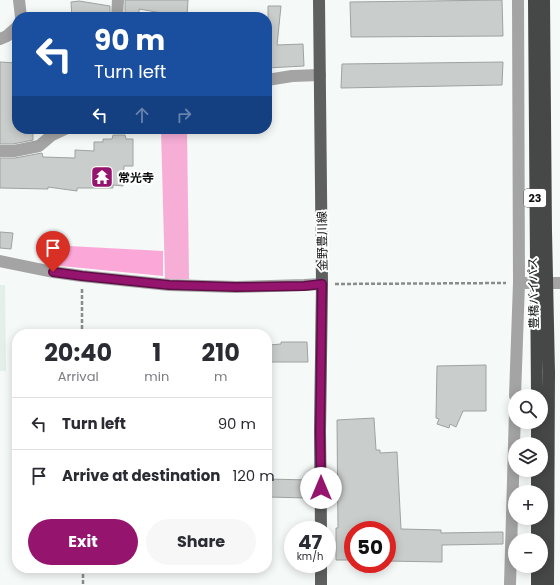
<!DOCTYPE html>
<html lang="en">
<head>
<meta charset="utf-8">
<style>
  :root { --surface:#fff; --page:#f7f7f7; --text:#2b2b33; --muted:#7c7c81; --line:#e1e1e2; --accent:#95156e }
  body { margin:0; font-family:Poppins,"Noto Sans JP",sans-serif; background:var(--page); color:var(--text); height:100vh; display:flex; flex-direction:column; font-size:15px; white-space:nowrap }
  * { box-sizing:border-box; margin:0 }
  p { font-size:13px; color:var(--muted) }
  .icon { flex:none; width:22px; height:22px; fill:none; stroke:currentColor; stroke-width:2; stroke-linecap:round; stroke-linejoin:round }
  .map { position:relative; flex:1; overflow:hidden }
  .drawer { position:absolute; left:12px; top:329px; width:260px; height:244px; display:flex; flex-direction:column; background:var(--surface); border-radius:16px; box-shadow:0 2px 10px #0003 }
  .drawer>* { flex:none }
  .guide { position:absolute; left:12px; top:12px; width:260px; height:122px; border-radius:16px; box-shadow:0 2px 10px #0003; background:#1a4fa0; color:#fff; overflow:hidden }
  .tools { position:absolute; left:508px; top:389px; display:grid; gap:8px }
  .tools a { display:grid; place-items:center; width:40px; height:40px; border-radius:50%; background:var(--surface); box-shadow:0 2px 10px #0003; font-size:20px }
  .speed { position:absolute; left:284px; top:521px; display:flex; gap:8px; font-size:20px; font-weight:700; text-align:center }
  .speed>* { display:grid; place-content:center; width:52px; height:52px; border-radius:50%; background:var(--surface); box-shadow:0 2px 10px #0003; line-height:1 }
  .speed small { font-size:10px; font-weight:400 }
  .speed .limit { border:6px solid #d22; background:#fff; color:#111 }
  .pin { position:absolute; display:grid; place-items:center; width:34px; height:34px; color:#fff; margin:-41px -17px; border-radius:50% 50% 50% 0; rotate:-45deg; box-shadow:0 0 4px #0007 }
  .pin .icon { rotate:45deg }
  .me { position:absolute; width:44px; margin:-22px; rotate:0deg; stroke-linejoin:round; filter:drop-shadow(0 0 3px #0008) }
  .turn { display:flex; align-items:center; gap:14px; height:84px; padding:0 16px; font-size:18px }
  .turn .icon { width:52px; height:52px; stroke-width:2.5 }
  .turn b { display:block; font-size:28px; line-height:34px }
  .lanes { display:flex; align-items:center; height:38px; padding:0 16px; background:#0003; justify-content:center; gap:20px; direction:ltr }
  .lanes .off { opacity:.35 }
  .eta { display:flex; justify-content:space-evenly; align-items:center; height:68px; text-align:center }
  .eta b { font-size:24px; font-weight:700; line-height:28px }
  .cta { display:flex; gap:8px; margin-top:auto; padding:8px 16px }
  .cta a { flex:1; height:46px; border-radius:24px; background:var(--accent); color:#fff; font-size:16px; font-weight:700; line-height:46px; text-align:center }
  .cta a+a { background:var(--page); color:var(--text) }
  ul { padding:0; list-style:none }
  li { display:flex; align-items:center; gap:12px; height:52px; padding:0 16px; border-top:1px solid var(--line) }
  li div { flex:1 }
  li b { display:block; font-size:15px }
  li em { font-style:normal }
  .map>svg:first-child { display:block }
  .built { fill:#e4efea }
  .green { fill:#f6add6 }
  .forest { fill:#fba8d8 }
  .building { fill:#c9cdcb; stroke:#9fa3a0 }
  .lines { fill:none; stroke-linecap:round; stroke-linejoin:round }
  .path { stroke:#8a8c8b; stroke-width:2.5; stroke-dasharray:4 2; stroke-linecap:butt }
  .minor { stroke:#a3a4a3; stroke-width:12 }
  .major { stroke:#5d605f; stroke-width:12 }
  .highway { stroke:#454847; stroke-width:12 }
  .highway-bridge { stroke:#454847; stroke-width:12 }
  .route-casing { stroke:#610e48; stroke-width:10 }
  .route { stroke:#95156e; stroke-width:7 }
  .labels { text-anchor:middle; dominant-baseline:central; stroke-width:4; stroke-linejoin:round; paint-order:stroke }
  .shield { fill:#fff; stroke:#565757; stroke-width:1 }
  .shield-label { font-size:11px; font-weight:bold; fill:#0e0f0f }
  .poi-label { font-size:12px; font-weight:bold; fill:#0e0f0f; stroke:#fff; text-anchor:start }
  .street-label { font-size:12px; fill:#0e0f0f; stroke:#fff }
</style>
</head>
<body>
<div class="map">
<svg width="560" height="585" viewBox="0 0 560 585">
  <rect width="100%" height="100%" fill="#f5f9f7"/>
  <path class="built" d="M 0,285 L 5,285 L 6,371 L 0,371 Z"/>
  <path class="green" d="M 161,129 L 187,129 L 189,279 L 165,279 Z"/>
  <path class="forest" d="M 50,245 L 163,251 L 163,276 L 51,265 Z"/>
  <path class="building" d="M 125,0 L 188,0 L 187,17 L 168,17 L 168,14 L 139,9 L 139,17 L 125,17 Z
    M 502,0 L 503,36 L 351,37 L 350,2 Z
    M 79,1 L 110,6 L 110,14 L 84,15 L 85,17 L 72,17 L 71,2 Z
    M 268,6 L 281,6 L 277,45 L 303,44 L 304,66 L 267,68 L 267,19 L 268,19 Z
    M 0,62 L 17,63 L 17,129 L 33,129 L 33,140 L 13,144 L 0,144 Z
    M 503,62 L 502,85 L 341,88 L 342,64 Z
    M 113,135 L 125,135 L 126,139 L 133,139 L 133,166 L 124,166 L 123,186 L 113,185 L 113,188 L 77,188 L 77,191 L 48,187 L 48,189 L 0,188 L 0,158 L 15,158 L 42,153 L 43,157 L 75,158 L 75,150 L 94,151 L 94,142 L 103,142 L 103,139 L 112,139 Z
    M 0,232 L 13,233 L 11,249 L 0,248 Z
    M 281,342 L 307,342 L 308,362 L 270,362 L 269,345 L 281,344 Z
    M 486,365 L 486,411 L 463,411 L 456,427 L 450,424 L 449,428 L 437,424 L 439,419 L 436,418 L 437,366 Z
    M 374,418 L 376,450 L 380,450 L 380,453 L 397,452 L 401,529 L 441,530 L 441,533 L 503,532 L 503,544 L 442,545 L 442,562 L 387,561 L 387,530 L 353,530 L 353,560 L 336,560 L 336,528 L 338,528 L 337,420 Z
    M 267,479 L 309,480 L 309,498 L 267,497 Z"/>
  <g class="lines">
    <path class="path" d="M 335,284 L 506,283
      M 82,289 L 82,334
      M 83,568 L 83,585"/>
    <path class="minor" d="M 19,0 L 21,17
      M 117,17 L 118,0
      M 0,39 L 7,36 L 17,27
      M 267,80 L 292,76 L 320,75
      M 0,151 L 14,151 L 39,146 L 52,135 L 65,129
      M 0,261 L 53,272 L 82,276 L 169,285 L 236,287 L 304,285 L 322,284
      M 519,283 L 560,283
      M 515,396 L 519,283 L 518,0
      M 510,585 L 515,411"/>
    <path class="major" d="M 319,0 L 322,284 L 320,431 L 321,530
      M 321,564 L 321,585"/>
    <path class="highway" d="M 537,422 L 537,444
      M 537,470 L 537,492
      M 537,540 L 537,518
      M 537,585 L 537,566"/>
    <path class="highway-bridge" d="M 534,0 L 537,396
      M 544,0 L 546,231 L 549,372 L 548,585"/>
  </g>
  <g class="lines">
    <g class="route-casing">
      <path id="route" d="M 53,272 L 82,276 L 169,285 L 236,287 L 304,286 L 322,284 L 320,431 L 321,488"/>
    </g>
    <use href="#route" class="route"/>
  </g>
  <defs>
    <g id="temple-square" transform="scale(1.15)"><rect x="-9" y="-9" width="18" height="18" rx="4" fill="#95156e" stroke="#fff"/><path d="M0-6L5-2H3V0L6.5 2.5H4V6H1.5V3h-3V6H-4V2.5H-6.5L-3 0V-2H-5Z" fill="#fff"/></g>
  </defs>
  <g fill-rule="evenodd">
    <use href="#temple-square" x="102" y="177"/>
  </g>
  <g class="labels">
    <rect class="shield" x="524" y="189" width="22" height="18" rx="3"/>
    <g class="shield-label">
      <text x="535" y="198">23</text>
    </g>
    <g class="poi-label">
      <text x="118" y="177">常光寺</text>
    </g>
    <g class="street-label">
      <text transform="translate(322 241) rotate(-91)">金野豊川線</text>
      <text transform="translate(533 293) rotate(-91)">豊橋バイパス</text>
    </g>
  </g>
</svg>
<div class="tools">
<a><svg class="icon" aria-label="search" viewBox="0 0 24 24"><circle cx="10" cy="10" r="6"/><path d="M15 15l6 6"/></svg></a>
<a><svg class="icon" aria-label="layers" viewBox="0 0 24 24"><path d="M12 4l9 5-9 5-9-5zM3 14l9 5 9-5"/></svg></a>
<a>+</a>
<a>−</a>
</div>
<div class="speed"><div>47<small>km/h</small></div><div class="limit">50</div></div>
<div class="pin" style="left:53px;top:272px;background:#d93025"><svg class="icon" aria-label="arrive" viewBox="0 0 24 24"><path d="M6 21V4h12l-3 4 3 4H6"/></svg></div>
<svg class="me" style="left:321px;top:488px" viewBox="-20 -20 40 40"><circle r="19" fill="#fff"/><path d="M0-13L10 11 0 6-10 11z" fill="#95156e"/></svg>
<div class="guide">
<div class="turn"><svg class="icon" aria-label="left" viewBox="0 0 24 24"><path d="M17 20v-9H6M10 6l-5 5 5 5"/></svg><div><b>90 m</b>Turn left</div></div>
<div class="lanes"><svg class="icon" aria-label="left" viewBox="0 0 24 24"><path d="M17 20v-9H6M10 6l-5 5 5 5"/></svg><svg class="icon off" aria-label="ahead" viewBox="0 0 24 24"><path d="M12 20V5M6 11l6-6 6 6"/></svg><svg class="icon off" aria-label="right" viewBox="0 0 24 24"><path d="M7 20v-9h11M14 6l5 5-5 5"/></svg></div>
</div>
<section class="drawer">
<div class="eta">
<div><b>20:40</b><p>Arrival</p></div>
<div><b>1</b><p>min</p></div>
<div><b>210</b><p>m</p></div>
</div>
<ul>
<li><svg class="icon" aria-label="left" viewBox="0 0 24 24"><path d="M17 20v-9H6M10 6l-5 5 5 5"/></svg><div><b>Turn left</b></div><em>90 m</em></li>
<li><svg class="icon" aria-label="arrive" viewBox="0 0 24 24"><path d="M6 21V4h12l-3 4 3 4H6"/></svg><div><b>Arrive at destination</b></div><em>120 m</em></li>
</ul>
<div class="cta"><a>Exit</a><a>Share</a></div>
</section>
</div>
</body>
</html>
